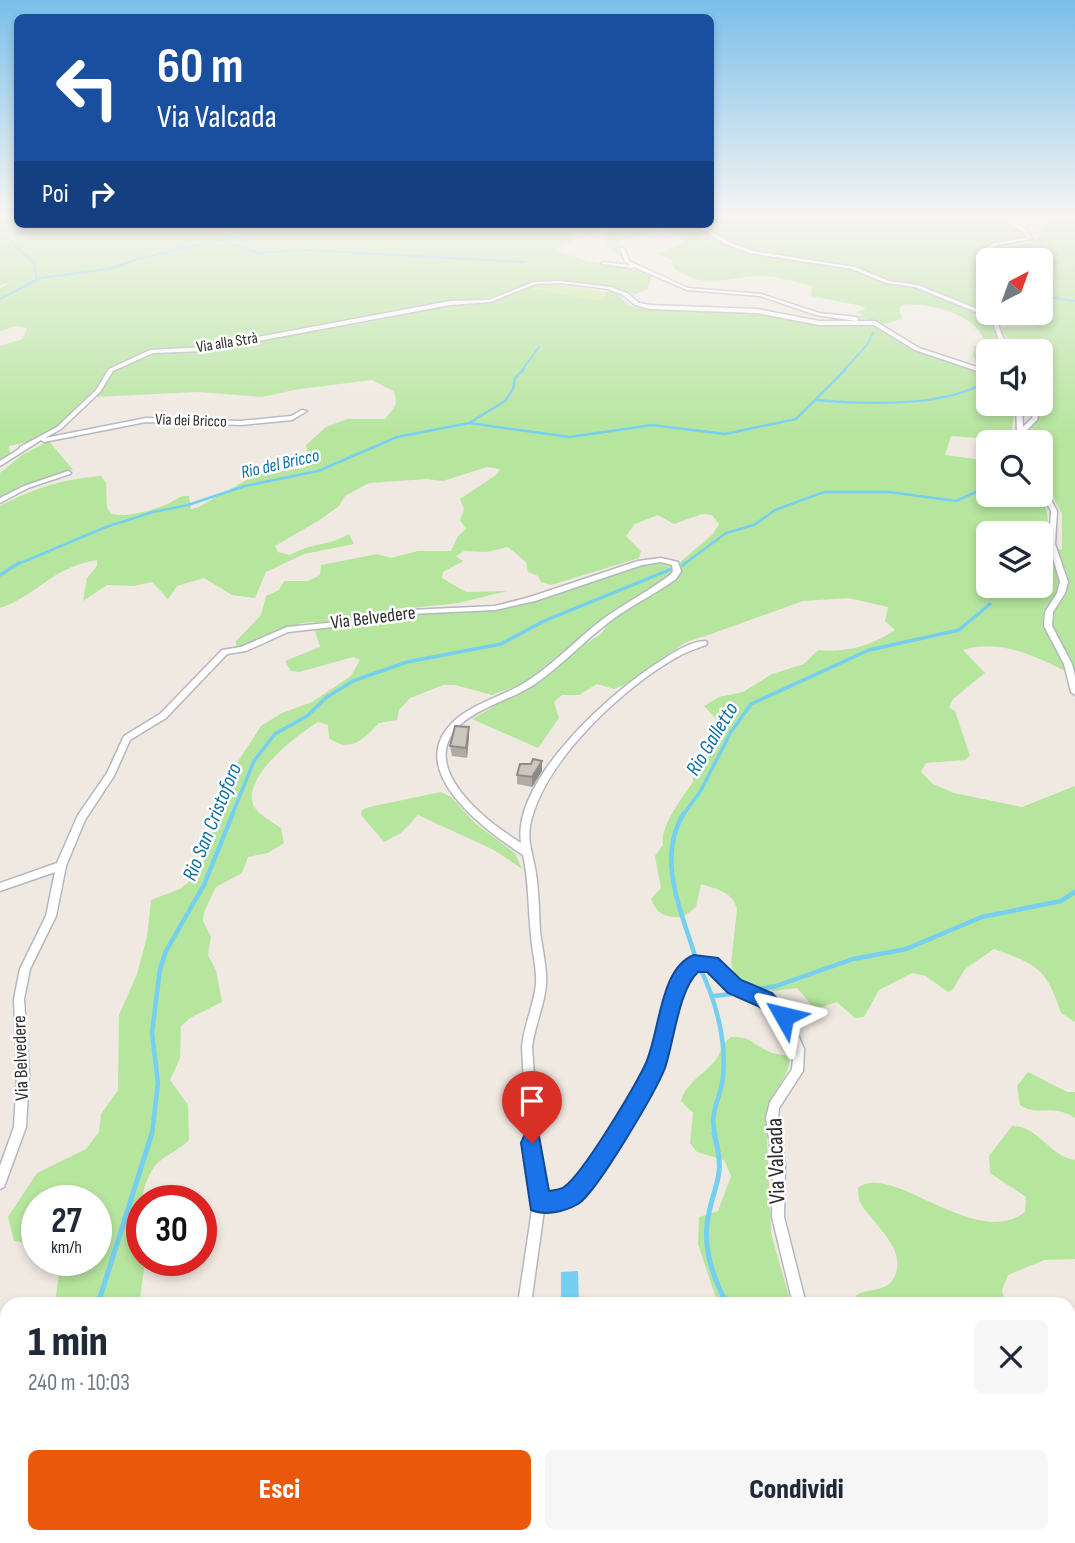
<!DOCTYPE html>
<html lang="it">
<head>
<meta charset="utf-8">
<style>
  :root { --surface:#fff; --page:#f6f6f7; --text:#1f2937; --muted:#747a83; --accent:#ea580c }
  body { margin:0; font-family:"Sofia Sans Condensed",sans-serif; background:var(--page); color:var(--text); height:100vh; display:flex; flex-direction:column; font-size:26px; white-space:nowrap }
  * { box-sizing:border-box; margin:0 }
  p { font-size:23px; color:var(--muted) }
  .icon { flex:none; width:38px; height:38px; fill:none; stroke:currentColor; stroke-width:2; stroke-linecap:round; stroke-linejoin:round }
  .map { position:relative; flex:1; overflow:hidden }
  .drawer { position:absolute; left:0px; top:1297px; width:1076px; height:247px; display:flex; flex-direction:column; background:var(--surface); border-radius:21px 21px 0 0; box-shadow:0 4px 10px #0003 }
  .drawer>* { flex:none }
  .hud { position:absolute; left:14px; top:14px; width:700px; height:214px; border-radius:10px; box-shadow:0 4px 10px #0003; background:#1a4fa0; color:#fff; overflow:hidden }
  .needle { width:46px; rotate:41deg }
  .controls { position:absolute; left:976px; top:248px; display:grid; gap:14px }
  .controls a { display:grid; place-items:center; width:77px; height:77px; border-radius:10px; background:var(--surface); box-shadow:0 4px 10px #0003; font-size:35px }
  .speed { position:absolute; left:21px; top:1185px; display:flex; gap:14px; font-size:35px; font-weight:700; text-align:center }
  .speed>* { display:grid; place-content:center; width:91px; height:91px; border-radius:50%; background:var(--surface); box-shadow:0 4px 10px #0003; line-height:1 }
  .speed small { font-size:18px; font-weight:400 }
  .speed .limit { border:10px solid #d22; background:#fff; color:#111 }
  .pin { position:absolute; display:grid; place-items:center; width:60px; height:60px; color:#fff; margin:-72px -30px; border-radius:50% 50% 50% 0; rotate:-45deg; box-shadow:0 0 7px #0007 }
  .pin .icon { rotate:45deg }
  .me { position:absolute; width:77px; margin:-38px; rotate:307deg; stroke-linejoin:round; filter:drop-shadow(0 0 5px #0008) }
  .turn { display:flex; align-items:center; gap:24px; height:147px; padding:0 28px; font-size:32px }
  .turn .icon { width:91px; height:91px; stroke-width:2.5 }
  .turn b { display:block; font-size:49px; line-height:60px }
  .then { display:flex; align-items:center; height:66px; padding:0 28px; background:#0003; gap:14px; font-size:26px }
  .round { display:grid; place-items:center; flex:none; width:74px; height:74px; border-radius:10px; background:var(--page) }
  .overview { display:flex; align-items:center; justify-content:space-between; height:119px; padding:0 28px }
  h1 { font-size:42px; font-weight:800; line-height:52px }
  .cta { display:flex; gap:14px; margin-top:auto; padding:14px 28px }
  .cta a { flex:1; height:80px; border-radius:10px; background:var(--accent); color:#fff; font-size:28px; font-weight:800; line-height:80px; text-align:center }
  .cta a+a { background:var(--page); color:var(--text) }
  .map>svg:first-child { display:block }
  .green { fill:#b6e59e; fill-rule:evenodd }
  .pitch { fill:#c9ec9a }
  .water { fill:#75cff0 }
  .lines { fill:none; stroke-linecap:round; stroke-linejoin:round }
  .stream-far4 { stroke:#75cff0; stroke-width:2 }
  .stream-far3 { stroke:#75cff0; stroke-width:2.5 }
  .stream-far2 { stroke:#75cff0; stroke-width:3.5 }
  .stream-far1 { stroke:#75cff0; stroke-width:4.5 }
  .stream { stroke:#75cff0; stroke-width:5 }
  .street-casing { stroke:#b4b7c1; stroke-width:3 }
  .street { fill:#fff; fill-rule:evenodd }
  .wall { fill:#afaba4 }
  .shaded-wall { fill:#8e8b86 }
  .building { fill:#cbc7bf; stroke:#8e8b86; stroke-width:2 }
  .route { fill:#1a73e8; stroke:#114b97; stroke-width:2 }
  .labels { text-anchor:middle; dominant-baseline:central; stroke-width:5; stroke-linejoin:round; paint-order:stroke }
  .far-street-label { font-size:16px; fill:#2e2e2e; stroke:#fff }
  .far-water-label { font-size:18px; font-style:italic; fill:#0d6fa3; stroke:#fff }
  .street-label { font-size:19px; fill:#2e2e2e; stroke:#fff }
  .water-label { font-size:21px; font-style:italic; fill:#0d6fa3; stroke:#fff }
  .near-street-label { font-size:23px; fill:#2e2e2e; stroke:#fff }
</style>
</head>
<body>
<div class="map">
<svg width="1075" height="1543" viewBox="0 0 1075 1543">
  <rect width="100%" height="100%" fill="#efe9e1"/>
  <path class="green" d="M 0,218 L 17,218 L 18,224 L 692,224 L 754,254 L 853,268 L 888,282 L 915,287 L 987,316 L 1002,343 L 1016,352 L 989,352 L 989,370 L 977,365 L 973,356 L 974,346 L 985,344 C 980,315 929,302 903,305 L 899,308 L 902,319 L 884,324 L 857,317 L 864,315 L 856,312 L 866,309 L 862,306 L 811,296 L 812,286 C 795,282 775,276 758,276 C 727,277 703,291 673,267 L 672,260 L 657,254 L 682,243 L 682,239 L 659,230 L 645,236 L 620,240 L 618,248 L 623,258 L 608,247 L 604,236 L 607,229 L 588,235 L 575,231 L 570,243 L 552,249 L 584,260 L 648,272 L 652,276 L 647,290 L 636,294 L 567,280 L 538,280 L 485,299 L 432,304 L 204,347 L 152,349 L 109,369 L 97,387 L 54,429 L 32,441 L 9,446 L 10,454 L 0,462 L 0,346 L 23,339 L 27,328 L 17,326 L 0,331 L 0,288 L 13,281 L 0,286 Z
    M 711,218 L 1007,218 L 1007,222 L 1021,230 L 1025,237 L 998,242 L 976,253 L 987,281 L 989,312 L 916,285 L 881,278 L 865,270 L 750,250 L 698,224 L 710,224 Z
    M 1058,218 L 1075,221 L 1075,676 C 1040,658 1002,638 963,650 L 985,673 L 953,699 L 949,707 L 955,711 L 970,756 L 965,760 L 926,763 L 921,772 L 933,784 L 954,793 L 1022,807 L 1075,786 L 1075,1022 L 1061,1013 C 1046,968 1038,965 994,949 L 965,969 L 953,989 L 948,992 L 926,976 L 912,973 L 879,990 L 864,1017 L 855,1018 L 837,1002 L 815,1009 L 797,988 L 774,991 L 742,981 L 735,975 L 731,964 L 737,909 C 733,892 717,889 701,884 L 696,907 L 683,917 C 667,918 657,915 651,899 L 661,888 L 655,856 L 663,845 C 659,828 683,796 693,782 L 693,770 L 721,729 L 721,724 L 704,706 L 719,697 L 743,692 L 772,674 L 804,664 L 818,650 C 846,653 871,646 895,630 L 885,621 L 888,607 L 848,598 L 803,601 L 711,634 L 686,642 L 624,685 L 614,689 L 597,684 L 579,695 L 562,695 L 554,702 L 559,718 L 538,748 L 472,719 L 536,682 L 568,654 L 600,635 L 612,619 L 679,575 L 679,563 L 713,534 L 719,524 L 712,515 L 702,514 L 674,524 L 658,515 L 635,524 L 626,536 L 641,551 L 639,558 L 551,585 L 541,582 L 538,576 L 528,572 L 526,562 L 508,547 L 487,552 L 464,551 L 456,556 L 463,561 L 443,572 L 442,578 L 466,592 L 507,591 L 459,603 L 402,609 L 357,620 L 302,623 L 236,648 L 236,641 L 261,615 L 266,596 L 279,590 L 284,581 L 308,581 L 320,575 L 321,565 L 377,554 L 391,558 L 418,551 L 451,551 L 458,536 L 466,529 L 460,520 L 464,509 L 460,499 L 496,475 L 500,469 L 487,467 L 443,481 L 427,479 L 369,483 L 345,496 L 339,506 L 318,521 L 275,546 L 278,552 L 290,555 C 310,543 329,546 349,534 L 354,544 L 304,554 L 266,572 L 255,598 L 232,595 L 204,578 L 177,586 L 168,599 L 152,582 L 134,586 L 107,585 L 83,601 L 87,578 L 97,566 L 97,560 C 52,567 38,595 0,608 L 0,506 C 34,488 63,479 101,476 L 106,483 L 107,507 L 111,514 C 127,518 152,510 168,504 C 176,500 180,495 189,496 L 191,509 L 199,507 L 257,474 L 305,468 L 309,461 L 306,445 L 326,427 L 347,419 L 385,419 C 393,409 400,404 393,391 L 372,380 L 299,389 L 262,397 L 198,392 L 95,397 L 113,371 L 153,352 L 196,351 L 370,322 L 450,305 L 491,302 L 526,287 L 599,300 L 606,295 L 604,292 L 617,292 L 629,306 L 649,310 L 746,311 L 825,326 L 880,327 L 917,352 L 957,362 L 989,375 L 989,404 L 1015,404 L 1012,432 L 1005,440 L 951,436 L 945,455 L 989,461 L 989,495 L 1041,495 C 1053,521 1044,522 1049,546 L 1062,550 L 1062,514 L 1041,475 L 1041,443 L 1017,443 L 1042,415 L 1041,352 L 1027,352 L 998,330 L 999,327 L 1038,326 L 1005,315 L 1041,313 L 1041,261 L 989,261 L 989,273 L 981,256 C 997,239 1025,251 1040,236 C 1045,230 1041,227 1045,221 ZM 989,534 L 1041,534 L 1041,586 L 989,586 Z
    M 49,441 L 73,470 L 31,484 L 0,500 L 0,473 L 22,455 Z
    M 659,563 L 672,567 L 674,571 L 647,593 L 602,619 L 524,683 L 492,695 L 455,685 L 443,685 L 410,698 L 399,710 L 397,720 L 379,723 C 364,739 351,754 329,738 L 328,725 L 318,722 C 298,734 237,780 255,808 C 261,816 272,822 281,828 L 284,843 L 268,853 L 248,857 L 242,873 L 216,887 L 204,912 L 203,921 L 211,937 L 208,955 L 216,970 L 222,1002 L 190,1018 L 181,1026 L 180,1058 L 170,1080 L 188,1105 L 189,1140 C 179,1151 162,1156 154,1167 C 135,1195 141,1232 144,1260 C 145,1269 140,1292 140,1304 L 55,1304 L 60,1266 L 56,1260 L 96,1260 L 96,1200 L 37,1200 L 37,1244 L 14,1241 L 8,1217 L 37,1173 L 86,1149 L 99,1132 L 101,1114 L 118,1090 L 119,1015 L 137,974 L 147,937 L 151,900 L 180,889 L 197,875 L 208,851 L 213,817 L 225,798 L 226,780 L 261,726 L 282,713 L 312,702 L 351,676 L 360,660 L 353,657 L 299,672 L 291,671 L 285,661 L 320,647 L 314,627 C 351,628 380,616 414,613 C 450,610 485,613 521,604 C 566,593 612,565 659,563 Z
    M 441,792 L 451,797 L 476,824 L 515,853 L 522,869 L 494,850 L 418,815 L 401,833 L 384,842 L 361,815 L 362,810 L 369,807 Z
    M 731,1037 C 752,1036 752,1044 768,1051 C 774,1055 783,1054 790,1057 C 789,1079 771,1091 766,1113 L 771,1233 L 791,1304 L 718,1304 L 698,1244 L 699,1217 L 718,1211 L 731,1176 L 724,1160 L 697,1152 L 690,1143 L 693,1113 L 681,1101 C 686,1083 703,1075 715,1061 C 721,1053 722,1043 731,1037 Z
    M 1028,1072 L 1067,1092 L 1075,1092 L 1075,1118 C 1052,1103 1038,1117 1020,1105 L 1017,1086 Z
    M 1012,1126 C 1039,1126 1049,1156 1075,1160 L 1075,1259 L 1044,1260 L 1008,1275 L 1002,1290 L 1005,1304 L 856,1304 L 856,1296 C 865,1288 883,1292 891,1282 C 913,1254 874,1225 861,1204 C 858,1200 859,1194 858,1188 C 891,1161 976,1251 1025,1212 L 1026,1197 L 990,1173 L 989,1156 Z
    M 7,1534 L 7,1536 L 190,1537 L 185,1543 L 3,1543 Z
    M 773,1536 L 778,1543 L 526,1543 L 526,1538 Z
    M 358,1537 C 379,1543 416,1536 441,1537 L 439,1543 L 358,1543 Z"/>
  <path class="pitch" d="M 539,283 L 600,291 L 606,295 L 603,299 L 594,300 L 526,287 Z"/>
  <path class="water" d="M 578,1271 L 579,1304 L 561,1304 L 561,1272 Z"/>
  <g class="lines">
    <path class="stream-far4" d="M 8,218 L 18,222
      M 20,224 L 12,243 L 34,263 L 36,278
      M 223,241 L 257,253 L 305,250 L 525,262
      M 1041,296 L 1075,301
      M 0,299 L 40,278 L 109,269 L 144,257 L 240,236 L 261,224
      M 522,370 L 539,347
      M 844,370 L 867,345 L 873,333"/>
    <path class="stream-far3" d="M 815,400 C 864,404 945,408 987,381
      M 469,423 L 570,437 L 652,425 L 725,434 L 796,419 L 846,369
      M 16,565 L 106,527 L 153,512 L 188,505 L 245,486 L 318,471 L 397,437 L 469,423 L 505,401 L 513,389 L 515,378 L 524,369
      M 683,565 L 726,533 L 754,525 L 775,510 L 824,492 L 889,492 L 956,501 L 989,486"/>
    <path class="stream-far2" d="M 683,565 L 685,563
      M 0,575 L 19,563
      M 232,815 L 254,761 L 275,734 L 307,716 L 327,697 L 353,681 L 407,662 L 501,644 L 544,621 L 674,568
      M 683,815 L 700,792 L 731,732 L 751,704 L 869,650 L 959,630 L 990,604"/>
    <path class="stream-far1" d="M 684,813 C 656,858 681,910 695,956
      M 699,966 C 715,998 727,1040 723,1077 C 721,1098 709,1111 715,1134
      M 753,990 L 776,986 L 853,959 L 906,949 L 982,917 L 1061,901 L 1075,892
      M 713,996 L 741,993
      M 152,1134 L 158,1083 L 152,1033 L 160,969 L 166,951 L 204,885 L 233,813"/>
    <path class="stream" d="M 714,1133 C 727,1181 713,1181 707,1224 C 704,1252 714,1280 727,1304
      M 98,1304 L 152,1133
      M 793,1536 L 793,1543
      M 30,1543 L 34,1536"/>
    <g class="street-casing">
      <path id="street" d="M 1009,218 L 1013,218 L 1011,221 L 1027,230 L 1032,239 L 997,245 L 981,254 L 989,273 L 989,281 L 987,281 L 977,253 L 994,243 L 1027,238 L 1023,232 L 1007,222 Z
        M 693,224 L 698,224 L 729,242 L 753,251 L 855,267 L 889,281 L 918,285 L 995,316 L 1003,338 L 1026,352 L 1019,352 L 999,340 L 991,318 L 915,287 L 886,283 L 852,269 L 750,253 L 725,244 Z
        M 622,247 L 624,248 L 629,261 L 688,288 L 761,294 L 819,313 L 856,317 L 859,319 L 856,321 L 816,315 L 760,296 L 687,290 L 634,267 L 632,268 L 602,264 L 602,262 L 604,262 L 631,265 L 625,262 L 620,248 Z
        M 561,281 L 611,287 L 627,293 L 639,303 L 650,305 L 757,309 L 819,321 L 875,321 L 919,348 L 989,371 L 989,375 L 915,350 L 874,325 L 819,325 L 757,313 L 650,309 L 635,305 L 623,295 L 608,289 L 561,283 L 536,284 L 490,302 L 450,305 L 205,351 L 153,353 L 113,371 L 100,392 L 61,429 L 45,438 L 146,418 L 241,421 L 291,416 L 302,410 L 307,411 L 292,420 L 241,425 L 146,422 L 44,442 L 41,440 L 0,466 L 0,461 L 19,449 L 20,447 L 57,427 L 96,390 L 109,369 L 150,350 L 205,347 L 450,301 L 489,300 L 533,282 Z
        M 1041,403 L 1042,404 L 1037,420 L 1014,443 L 1007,443 L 1017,433 L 1016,404 L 1022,404 L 1023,427 L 1032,418 L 1036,404 L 1041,404 Z
        M 68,471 L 71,473 L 70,474 L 28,488 L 0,503 L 0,498 L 24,486 Z
        M 1041,484 L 1044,486 L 1057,511 L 1055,544 L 1068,582 L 1065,593 L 1053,612 L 1052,626 L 1072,664 L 1075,676 L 1075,695 L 1071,692 L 1064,664 L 1044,626 L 1045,612 L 1057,593 L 1060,582 L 1049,544 L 1051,511 L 1041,493 Z
        M 661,558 L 678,562 L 681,571 L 676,579 C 654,595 630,606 609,622 C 583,642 561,666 535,684 C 513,699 479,707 460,725 C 415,767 487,822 521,843 C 512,779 613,690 662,660 C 674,652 691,641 706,641 L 707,643 L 706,645 C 698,648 689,651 681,655 C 625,685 542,762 530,826 C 527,842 534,858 536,874 C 539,893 539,913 540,932 C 542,946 545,960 546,974 C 548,999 535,1022 532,1047 L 542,1191 L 544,1197 L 558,1195 L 570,1189 L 592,1163 L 618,1125 L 640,1085 L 654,1057 L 668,995 L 674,980 L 681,969 L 690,960 L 694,958 L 715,961 L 738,983 L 769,996 L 788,1011 L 804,1049 L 803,1071 L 779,1108 L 778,1118 L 785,1164 L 784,1217 L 806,1304 L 793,1304 L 772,1217 L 773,1164 L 766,1118 L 770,1102 L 792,1069 L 794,1049 L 780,1019 L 761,1002 L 730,989 L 709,968 L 696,968 C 672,992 676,1022 666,1053 C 655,1088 604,1180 575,1200 C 566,1206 555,1209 544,1210 L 531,1304 L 518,1304 L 533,1203 L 530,1191 L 522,1047 C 524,1025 534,1005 536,984 C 537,968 532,951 531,935 C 528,908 529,881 523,855 C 485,830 402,770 454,721 C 473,703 507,695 529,680 C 556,662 578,638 603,619 C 625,603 649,591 670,575 L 673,571 L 672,565 L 661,562 L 642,565 L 535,601 L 495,610 L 410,614 L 377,622 L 288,632 L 246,651 L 227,654 L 166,718 L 130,740 L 114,776 L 85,820 L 66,866 L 56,916 L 30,969 L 24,999 L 29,1074 L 26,1127 L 4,1187 L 0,1189 L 0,1166 L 14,1127 L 17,1074 L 14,999 L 20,969 L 46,916 L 55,872 L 0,891 L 0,883 L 57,863 L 78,815 L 107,773 L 124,736 L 160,714 L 222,650 L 241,647 L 287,627 L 377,618 L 410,610 L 495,606 L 530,597 L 638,561 Z
        M 511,1536 L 525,1536 L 525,1543 L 511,1543 Z
        M 903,1536 L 919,1536 L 922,1543 L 906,1543 Z"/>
    </g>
    <use href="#street" class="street"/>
  </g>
  <path class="wall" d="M 469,727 L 469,736 L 467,758 L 452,756 L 450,746 Z
    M 542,771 L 532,787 L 517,784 L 517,775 Z"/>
  <path class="shaded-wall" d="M 469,727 L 469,736 L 467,758 L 466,748 Z
    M 542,761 L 542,771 L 532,787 L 532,777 Z"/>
  <path class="building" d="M 455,726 L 469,727 L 466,748 L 450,746 Z
    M 533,759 L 542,761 L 532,777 L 517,775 L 520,764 L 531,764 Z"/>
  <linearGradient id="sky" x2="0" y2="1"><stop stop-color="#7abfeb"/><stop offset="0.5" stop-color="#f8f5f2"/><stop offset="1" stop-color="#f8f5f2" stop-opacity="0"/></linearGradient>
  <rect width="1075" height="434" fill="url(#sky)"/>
  <path class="route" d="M 694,955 L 718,958 L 741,980 L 772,993 L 793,1016 L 791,1022 L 784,1025 L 758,1006 L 728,993 L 707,972 L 698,972 C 679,989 674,1041 665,1068 C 656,1091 597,1192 578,1204 C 564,1212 545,1216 531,1210 L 521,1143 L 524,1136 L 532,1133 L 539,1136 L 549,1191 C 553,1190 560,1190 564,1187 C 583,1174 634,1088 645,1065 C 660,1034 659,968 694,955 Z"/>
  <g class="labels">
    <g class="far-street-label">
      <text transform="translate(227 343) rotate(-9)">Via alla Strà</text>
      <text transform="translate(191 421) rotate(2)">Via dei Bricco</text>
    </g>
    <g class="far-water-label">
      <text transform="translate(280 464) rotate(-13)">Rio del Bricco</text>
    </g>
    <g class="street-label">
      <text transform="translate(373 618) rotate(-7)">Via Belvedere</text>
      <text transform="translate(21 1058) rotate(-92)">Via Belvedere</text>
    </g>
    <g class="water-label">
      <text transform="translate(712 739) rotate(-59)">Rio Galletto</text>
      <text transform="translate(212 822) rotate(-68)">Rio San Cristoforo</text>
    </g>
    <g class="near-street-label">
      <text transform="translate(776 1161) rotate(-92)">Via Valcada</text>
    </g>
  </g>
</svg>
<div class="controls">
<a><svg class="needle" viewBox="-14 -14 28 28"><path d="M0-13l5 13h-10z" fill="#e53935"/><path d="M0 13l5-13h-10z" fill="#747a83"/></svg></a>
<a><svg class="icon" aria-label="sound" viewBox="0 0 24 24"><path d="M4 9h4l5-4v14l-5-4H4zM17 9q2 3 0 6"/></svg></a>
<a><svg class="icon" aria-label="search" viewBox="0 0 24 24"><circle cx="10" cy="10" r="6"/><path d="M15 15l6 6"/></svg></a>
<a><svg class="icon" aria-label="layers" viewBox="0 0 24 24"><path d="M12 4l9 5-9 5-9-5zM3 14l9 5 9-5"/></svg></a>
</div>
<div class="speed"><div>27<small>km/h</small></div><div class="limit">30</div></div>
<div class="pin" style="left:532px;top:1143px;background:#d93025"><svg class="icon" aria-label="arrive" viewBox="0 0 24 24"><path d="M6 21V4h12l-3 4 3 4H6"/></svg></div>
<svg class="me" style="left:784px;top:1016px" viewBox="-20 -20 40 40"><path d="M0-17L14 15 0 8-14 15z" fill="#1a73e8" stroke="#fff" stroke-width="4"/></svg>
<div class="hud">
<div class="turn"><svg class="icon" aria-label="left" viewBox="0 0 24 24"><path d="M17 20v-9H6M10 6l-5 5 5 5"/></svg><div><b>60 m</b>Via Valcada</div></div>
<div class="then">Poi<svg class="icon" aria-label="right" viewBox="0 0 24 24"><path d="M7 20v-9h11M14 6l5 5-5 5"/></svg></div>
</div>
<section class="drawer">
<div class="overview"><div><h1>1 min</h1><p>240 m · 10:03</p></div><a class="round"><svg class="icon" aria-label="close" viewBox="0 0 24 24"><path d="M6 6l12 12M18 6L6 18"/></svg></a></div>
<div class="cta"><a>Esci</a><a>Condividi</a></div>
</section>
</div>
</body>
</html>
